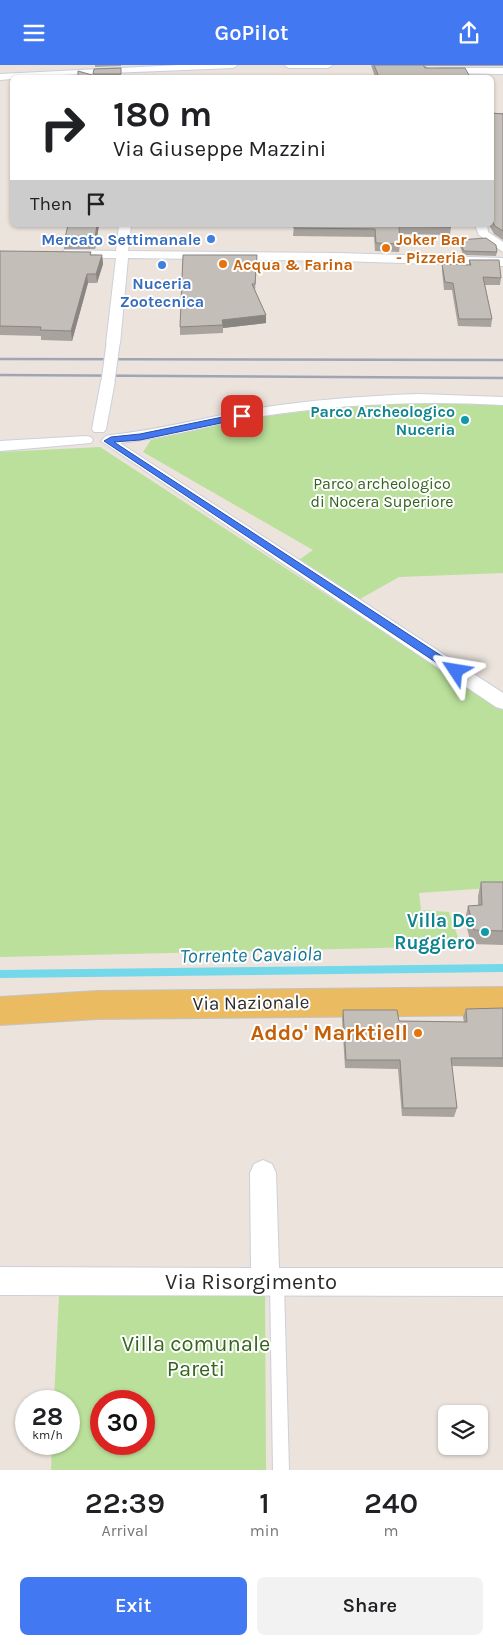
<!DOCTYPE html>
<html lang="en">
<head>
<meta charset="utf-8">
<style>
  :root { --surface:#fff; --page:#f2f2f2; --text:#202124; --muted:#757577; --accent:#4278f2 }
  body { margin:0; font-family:Karla,sans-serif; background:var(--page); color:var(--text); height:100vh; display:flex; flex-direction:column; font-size:19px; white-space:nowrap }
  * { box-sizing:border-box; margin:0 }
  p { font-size:16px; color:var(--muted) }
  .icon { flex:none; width:28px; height:28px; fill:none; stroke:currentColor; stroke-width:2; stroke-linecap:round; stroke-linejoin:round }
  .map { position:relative; height:1405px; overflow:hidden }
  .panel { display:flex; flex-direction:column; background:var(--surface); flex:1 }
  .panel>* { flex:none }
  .guide { position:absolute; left:10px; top:10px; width:484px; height:152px; border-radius:8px; box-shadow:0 1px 4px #0004; background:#fff; color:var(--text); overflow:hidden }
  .buttons { position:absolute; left:438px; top:1340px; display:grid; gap:10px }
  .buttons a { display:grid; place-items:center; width:50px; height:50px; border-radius:8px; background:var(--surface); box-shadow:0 1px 4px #0004; font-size:25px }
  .speed { position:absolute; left:15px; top:1325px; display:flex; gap:10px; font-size:25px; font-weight:700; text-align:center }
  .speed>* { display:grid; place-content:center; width:65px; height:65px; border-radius:50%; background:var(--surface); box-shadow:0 1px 4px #0004; line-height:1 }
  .speed small { font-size:12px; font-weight:400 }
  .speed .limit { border:8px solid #d22; background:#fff; color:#111 }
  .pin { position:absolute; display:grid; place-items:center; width:42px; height:42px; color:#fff; margin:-21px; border-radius:10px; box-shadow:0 2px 8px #0006 }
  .me { position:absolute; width:55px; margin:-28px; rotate:303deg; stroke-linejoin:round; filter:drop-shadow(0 0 4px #0008) }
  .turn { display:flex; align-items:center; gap:18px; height:105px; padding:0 20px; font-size:22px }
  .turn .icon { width:65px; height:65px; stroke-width:2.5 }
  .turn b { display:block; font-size:35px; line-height:42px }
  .then { display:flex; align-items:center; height:48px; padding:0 20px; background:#0003; gap:10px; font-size:19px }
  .eta { display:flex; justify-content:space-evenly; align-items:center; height:85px; text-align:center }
  .eta b { font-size:30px; font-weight:600; line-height:35px }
  .primary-button { display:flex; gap:10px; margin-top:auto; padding:10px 20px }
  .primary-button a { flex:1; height:58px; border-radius:8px; background:var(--accent); color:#fff; font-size:20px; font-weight:600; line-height:58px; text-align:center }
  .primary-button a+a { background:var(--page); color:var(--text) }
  header { display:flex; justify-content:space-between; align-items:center; height:65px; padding:0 20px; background:var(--accent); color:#fff; font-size:22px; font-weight:600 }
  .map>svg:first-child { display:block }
  .green { fill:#bae09b; fill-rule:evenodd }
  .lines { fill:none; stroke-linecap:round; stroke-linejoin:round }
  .stream { stroke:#73d8e9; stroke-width:8 }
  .lane-casing { stroke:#cbd0db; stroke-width:2 }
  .street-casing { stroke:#cbd0db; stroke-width:2 }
  .primary-casing { stroke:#c3c3c3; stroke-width:2 }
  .lane { fill:#fff; fill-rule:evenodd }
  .street { fill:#fff; fill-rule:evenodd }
  .primary { fill:#ebbb62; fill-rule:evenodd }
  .rail { stroke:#9fa5b3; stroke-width:2.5 }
  .street-bridge-casing { stroke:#cbd0db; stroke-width:15; stroke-linecap:butt }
  .street-bridge { stroke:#fff; stroke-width:13 }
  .wall { fill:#a9a39e }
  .shaded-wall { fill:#898581 }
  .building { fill:#c4beb8; stroke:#898581 }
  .route { fill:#4278f2; stroke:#2b4e9d }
  .shop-dot { fill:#3f7fe0; stroke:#fff; stroke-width:2 }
  .food-dot { fill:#e8710a; stroke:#fff; stroke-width:2 }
  .culture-dot { fill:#0f9aa8; stroke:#fff; stroke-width:2 }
  .labels { text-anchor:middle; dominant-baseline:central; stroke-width:4; stroke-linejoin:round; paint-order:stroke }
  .far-shop-label { font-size:16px; font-weight:bold; fill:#366cbe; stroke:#fff; text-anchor:end }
  .far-food-label { font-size:16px; font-weight:bold; fill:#c56008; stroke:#fff; text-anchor:start }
  .far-culture-label { font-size:16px; font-weight:bold; fill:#0d838f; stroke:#fff; text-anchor:end }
  .far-park-label { font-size:16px; fill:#34641d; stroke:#fff }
  .culture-label { font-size:19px; font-weight:bold; fill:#0d838f; stroke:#fff; text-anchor:end }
  .street-label { font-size:19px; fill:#2a2a2a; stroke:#fff }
  .water-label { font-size:20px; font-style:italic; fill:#137795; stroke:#fff }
  .near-food-label { font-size:22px; font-weight:bold; fill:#c56008; stroke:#fff; text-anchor:end }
  .near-street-label { font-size:22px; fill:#2a2a2a; stroke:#fff }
  .near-park-label { font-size:22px; fill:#34641d; stroke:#fff }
</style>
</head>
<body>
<header><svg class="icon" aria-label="menu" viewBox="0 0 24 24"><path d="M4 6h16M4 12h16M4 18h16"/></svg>GoPilot<svg class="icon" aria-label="share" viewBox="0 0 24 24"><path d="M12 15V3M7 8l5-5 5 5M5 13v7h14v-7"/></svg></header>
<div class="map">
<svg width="503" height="1405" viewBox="0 0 503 1405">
  <rect width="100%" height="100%" fill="#ebe3dc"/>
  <path class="green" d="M 409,338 L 503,340 L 503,508 L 399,512 L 360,534 L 299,495 L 313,485 L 143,387 L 151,375 L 245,354 L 323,344 Z
    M 100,382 L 503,645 L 503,822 L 419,828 L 421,845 L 449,847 L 461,881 L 0,892 L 0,387 Z
    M 265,1218 L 266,1405 L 51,1405 L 52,1379 L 69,1379 L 69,1336 L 54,1336 L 59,1230 ZM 101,1336 L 144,1336 L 144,1379 L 101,1379 Z"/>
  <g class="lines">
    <path class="stream" d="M 0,909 L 503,903"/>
    <g class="lane-casing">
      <path id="lane" d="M 277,1212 L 282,1214 L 284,1219 L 289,1405 L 273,1405 L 270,1219 L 272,1214 Z"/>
    </g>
    <g class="street-casing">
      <path id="street" d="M 179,0 L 238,0 L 233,3 L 12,12 L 12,14 L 0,15 L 0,9 Z
        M 284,0 L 333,0 L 328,3 L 289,3 Z
        M 440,3 L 503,3 L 503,9 L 437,8 L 437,4 Z
        M 119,160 L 131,160 L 128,186 L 338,188 L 503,193 L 503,201 L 338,196 L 128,193 L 120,279 L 113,283 L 106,279 L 116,193 L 65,193 L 59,189 L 65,185 L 116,186 Z
        M 475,160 L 487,160 L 488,167 L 503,177 L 503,187 L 479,170 Z
        M 108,312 L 115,316 L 106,364 L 104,367 L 94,367 L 92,364 L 101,316 Z
        M 418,329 L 503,332 L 503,340 C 420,335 338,339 256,352 C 210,360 166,373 120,378 L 503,628 L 503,644 L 496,642 L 101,376 L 106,371 L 111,370 C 159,365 206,352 254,344 C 308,335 363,331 418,329 Z
        M 86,371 L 91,372 L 93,375 L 91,378 L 0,386 L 0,376 Z
        M 263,1095 L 272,1099 L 276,1108 L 279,1203 L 503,1203 L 503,1231 L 0,1230 L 0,1202 L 251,1203 L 250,1108 L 254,1099 Z"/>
    </g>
    <g class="primary-casing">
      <path id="primary" d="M 503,922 L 503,950 L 97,954 L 0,960 L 0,932 L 97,926 Z"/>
    </g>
    <use href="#lane" class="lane"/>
    <use href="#street" class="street"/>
    <use href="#primary" class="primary"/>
    <path class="rail" d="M 0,294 L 503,295
      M 0,310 L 503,313"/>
    <g class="street-bridge-casing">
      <path id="street-bridge" d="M 108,316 L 113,279"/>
    </g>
    <use href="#street-bridge" class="street-bridge"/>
  </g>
  <path class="wall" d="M 95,0 L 121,0 L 121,1 L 95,2 Z
    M 371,0 L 503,0 L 503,1 L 427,1 L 424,2 L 470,12 L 375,12 Z
    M 121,3 L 121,12 L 78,12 L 93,11 L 94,4 Z
    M 491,48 L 503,48 L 503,175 L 494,169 L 489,160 L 491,160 Z
    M 99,160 L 95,184 L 64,184 L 64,177 Z
    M 294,160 L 451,160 L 451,162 L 450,170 L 399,169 L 400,179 L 399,187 L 375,186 L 374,172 L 293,171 Z
    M 459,175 L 497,187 L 496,191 L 463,190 L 459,178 Z
    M 0,186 L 102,190 L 103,199 L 97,218 L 88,218 L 72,276 L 41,275 L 41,271 L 0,270 Z
    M 469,195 L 501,213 L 500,220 L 485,220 L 492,254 L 491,262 L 458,261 L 452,225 L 444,225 L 442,206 L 442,199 L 469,200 Z
    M 257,198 L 255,226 L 266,250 L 266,258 L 223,263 L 223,268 L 180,270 L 180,262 Z
    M 481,817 L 503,817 L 503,880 L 471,879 L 465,855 L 468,841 L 478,840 L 478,831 Z
    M 503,943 L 503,1002 L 452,1001 L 457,1043 L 454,1052 L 402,1051 L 398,1004 L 345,1003 L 342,954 L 343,945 L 399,956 L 464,957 L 463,952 L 466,944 Z"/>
  <path class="shaded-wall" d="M 97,160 L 99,160 L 95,184 L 94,178 Z
    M 102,190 L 103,199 L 97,218 L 96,209 Z
    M 87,209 L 88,218 L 72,276 L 71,266 Z
    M 266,250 L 266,258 L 223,263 L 222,255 Z"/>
  <path class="building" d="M 374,0 L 423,0 L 425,3 L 465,3 L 470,12 L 379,12 Z
    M 121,3 L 121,9 L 93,9 L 94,4 Z
    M 78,6 L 99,12 L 78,12 Z
    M 491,48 L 503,49 L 503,166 L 495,161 L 491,154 Z
    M 68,160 L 97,160 L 94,178 L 64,177 Z
    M 294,160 L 451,160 L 451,162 L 399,161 L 400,179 L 376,178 L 375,164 L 294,163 Z
    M 486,173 L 496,180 L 497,187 L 464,186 L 459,175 Z
    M 0,186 L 91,187 L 90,190 L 102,190 L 96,209 L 87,209 L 71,266 L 40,265 L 41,262 L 0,261 Z
    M 183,190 L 257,190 L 255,219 L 252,219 L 266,250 L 222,255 L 223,260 L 180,262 Z
    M 469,195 L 499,195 L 501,213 L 483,212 L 492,254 L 459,254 L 453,218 L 445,217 L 442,199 L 471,200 Z
    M 481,817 L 503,817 L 503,866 L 474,865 L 468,841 L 482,840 Z
    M 503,943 L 503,993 L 451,993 L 457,1043 L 403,1043 L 400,995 L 346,995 L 343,945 L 397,945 L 399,956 L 467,957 L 466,944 Z"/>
  <path class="route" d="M 242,348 L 246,351 L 245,353 L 140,375 L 114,377 L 460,603 L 461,606 L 460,608 L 452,608 L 104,376 L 111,372 L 140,369 Z"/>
  <g class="shop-dot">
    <circle cx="211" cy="174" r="5"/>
    <circle cx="162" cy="200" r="5"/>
  </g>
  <g class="food-dot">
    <circle cx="386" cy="183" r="5"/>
    <circle cx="223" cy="199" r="5"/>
    <circle cx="418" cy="968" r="5"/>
  </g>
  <g class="culture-dot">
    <circle cx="465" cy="355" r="5"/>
    <circle cx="485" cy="867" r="5"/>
  </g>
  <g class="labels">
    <g class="far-shop-label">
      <text x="201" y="174">Mercato Settimanale</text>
      <text x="162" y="218" text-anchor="middle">Nuceria<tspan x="162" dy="18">Zootecnica</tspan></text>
    </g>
    <g class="far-food-label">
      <text x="396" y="174">Joker Bar<tspan x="396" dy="18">- Pizzeria</tspan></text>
      <text x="233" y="199">Acqua &amp; Farina</text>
    </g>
    <g class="far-culture-label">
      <text x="455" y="346">Parco Archeologico<tspan x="455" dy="18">Nuceria</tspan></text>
    </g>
    <g class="far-park-label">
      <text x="382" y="418">Parco archeologico<tspan x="382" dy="18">di Nocera Superiore</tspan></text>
    </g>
    <g class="culture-label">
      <text x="475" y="856">Villa De<tspan x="475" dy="22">Ruggiero</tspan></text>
    </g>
    <g class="street-label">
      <text transform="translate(251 938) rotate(-1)">Via Nazionale</text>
    </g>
    <g class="water-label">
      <text transform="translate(251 890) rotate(-1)">Torrente Cavaiola</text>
    </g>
    <g class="near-food-label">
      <text x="408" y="968">Addo' Marktiell</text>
    </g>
    <g class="near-street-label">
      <text x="251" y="1217">Via Risorgimento</text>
    </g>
    <g class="near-park-label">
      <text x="196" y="1279">Villa comunale<tspan x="196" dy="25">Pareti</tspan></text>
    </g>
  </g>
</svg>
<div class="buttons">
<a><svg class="icon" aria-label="layers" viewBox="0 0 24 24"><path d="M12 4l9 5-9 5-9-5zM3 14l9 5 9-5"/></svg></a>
</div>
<div class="speed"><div>28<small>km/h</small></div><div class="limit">30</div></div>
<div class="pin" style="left:242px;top:351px;background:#d93025"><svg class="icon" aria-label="arrive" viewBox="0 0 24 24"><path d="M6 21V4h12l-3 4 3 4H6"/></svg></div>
<svg class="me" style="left:456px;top:606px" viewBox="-20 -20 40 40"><path d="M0-17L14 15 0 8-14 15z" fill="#4278f2" stroke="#fff" stroke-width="4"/></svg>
<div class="guide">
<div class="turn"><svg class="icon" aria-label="right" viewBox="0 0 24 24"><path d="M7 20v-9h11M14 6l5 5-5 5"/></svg><div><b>180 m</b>Via Giuseppe Mazzini</div></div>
<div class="then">Then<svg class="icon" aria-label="arrive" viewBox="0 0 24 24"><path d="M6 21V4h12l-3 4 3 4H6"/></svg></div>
</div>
</div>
<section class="panel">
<div class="eta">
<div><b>22:39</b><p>Arrival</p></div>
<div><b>1</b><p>min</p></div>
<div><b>240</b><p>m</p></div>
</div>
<div class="primary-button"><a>Exit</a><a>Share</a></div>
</section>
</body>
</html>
